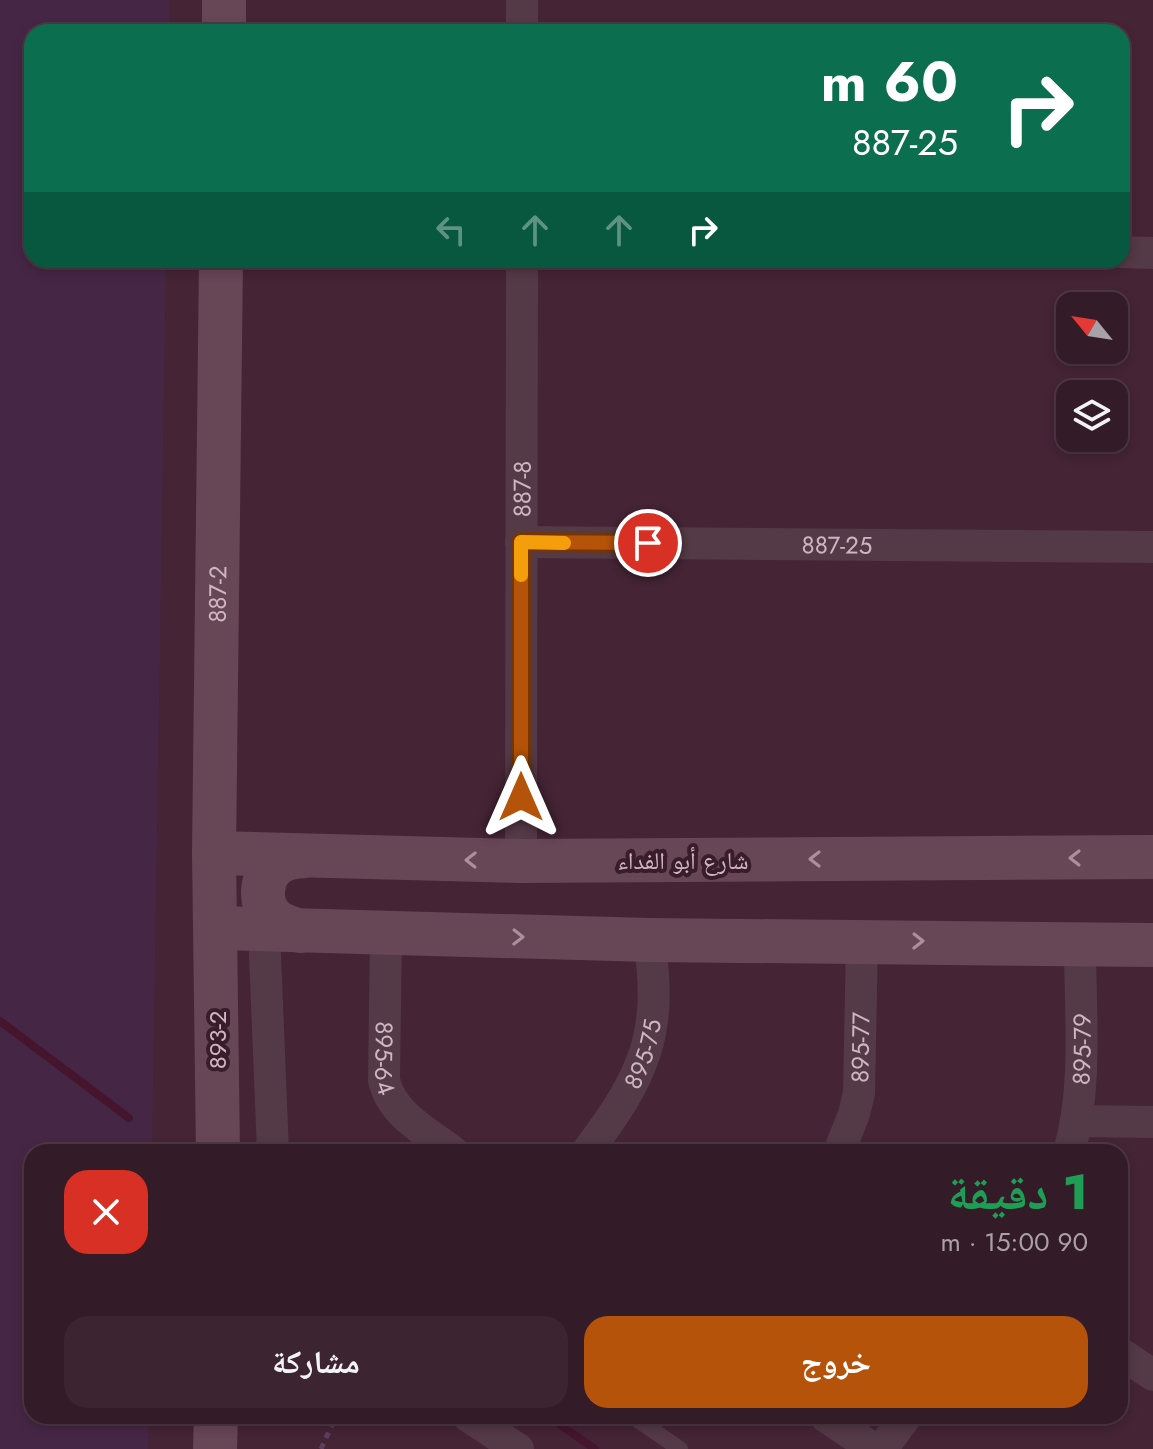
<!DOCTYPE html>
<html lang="ar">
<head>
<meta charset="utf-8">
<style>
  :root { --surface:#341b28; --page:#3c2430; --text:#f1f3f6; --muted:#a9a1a8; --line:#4e3945; --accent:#b45309 }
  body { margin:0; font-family:Jost,"Noto Naskh Arabic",sans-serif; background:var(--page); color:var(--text); direction:rtl; height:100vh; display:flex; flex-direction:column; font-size:30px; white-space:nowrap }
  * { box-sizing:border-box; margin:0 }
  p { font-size:26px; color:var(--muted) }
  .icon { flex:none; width:44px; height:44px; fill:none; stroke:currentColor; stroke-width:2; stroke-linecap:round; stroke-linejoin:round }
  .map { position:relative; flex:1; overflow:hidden; direction:ltr }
  .drawer { position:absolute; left:24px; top:1144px; width:1104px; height:280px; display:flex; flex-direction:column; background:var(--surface); border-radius:24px; box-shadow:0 4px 12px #0003,0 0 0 2px var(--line); direction:rtl }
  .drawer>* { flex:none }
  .guide { position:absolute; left:24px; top:24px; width:1106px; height:244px; border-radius:24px; box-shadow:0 4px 12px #0003,0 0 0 2px var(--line); direction:rtl; background:#0b6e4f; color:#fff; overflow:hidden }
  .needle { width:52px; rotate:300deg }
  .fabs { position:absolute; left:1056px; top:292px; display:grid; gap:16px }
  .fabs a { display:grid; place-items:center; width:72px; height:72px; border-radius:16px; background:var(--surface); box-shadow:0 4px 12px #0003,0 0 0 2px var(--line); font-size:40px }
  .pin { position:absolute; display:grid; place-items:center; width:68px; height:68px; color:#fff; margin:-34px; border:4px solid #fff; border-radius:50%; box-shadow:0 2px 8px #0007 }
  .me { position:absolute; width:88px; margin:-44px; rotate:0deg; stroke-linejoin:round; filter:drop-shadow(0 0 6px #0008) }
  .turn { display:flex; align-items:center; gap:28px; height:168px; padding:0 40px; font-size:36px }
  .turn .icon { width:104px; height:104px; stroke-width:2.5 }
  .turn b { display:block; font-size:56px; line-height:68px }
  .lanes { display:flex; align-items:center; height:76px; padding:0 40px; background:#0003; justify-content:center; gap:40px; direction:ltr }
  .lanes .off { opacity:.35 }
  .round { display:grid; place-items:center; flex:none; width:84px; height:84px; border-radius:24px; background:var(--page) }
  .head { display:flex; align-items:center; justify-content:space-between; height:136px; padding:0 40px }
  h1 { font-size:48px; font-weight:800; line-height:60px; color:#1e9e55 }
  .button { display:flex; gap:16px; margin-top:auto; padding:16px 40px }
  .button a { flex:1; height:92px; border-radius:24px; background:var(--accent); color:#fff; font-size:32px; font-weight:800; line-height:92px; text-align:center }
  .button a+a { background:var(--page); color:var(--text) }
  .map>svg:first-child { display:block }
  .green { fill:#462645 }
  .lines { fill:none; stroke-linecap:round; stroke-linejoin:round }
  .stream { stroke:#44152d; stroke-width:8 }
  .path { stroke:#5d3f5d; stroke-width:5; stroke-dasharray:6 6; stroke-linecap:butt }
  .lane { stroke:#543946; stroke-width:16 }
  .street { stroke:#543946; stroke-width:32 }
  .secondary { stroke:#674656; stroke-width:44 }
  .oneway { stroke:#aa8f9c }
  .route-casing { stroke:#753606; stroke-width:20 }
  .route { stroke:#b45309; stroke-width:14 }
  .slow { stroke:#f59e0b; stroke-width:14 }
  .labels { text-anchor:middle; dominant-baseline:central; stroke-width:8; stroke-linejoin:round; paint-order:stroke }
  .street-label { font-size:24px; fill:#ceb6c1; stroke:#391d2b }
</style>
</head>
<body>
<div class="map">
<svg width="1153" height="1449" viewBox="0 0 1153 1449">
  <rect width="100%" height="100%" fill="#452435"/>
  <path class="green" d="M 0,0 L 169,0 L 169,32 L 32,32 L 32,260 L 166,260 L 152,1152 L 32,1152 L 32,1416 L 149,1416 L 148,1449 L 0,1449 Z"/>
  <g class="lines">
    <path class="stream" d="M 0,1021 L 129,1118
      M 547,1416 L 595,1449"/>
    <path class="path" d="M 321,1449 L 336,1416"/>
    <path class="lane" d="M 632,1416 L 680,1449"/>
    <g class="street">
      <path d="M 522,32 L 522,0"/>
      <path d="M 1122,252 L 1153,253"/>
      <path id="s1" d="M 521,542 L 1153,547"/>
      <path id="s2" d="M 521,861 L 522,260"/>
      <path d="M 264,930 L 273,1152"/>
      <path id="s3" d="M 386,934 L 384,1080 C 391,1114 427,1132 453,1152"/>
      <path d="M 1076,1121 L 1153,1122"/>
      <path id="s4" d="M 587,1152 C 643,1077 664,1035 649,940"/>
      <path id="s5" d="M 839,1152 L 854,1114 L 859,1093 L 862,940"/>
      <path id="s6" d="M 1069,1152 C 1088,1086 1080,1012 1080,944"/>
      <path d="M 1120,1353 L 1153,1375"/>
      <path d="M 468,1416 L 518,1449"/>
      <path d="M 825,1416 L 874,1449"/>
      <path d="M 882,1449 L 906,1416"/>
    </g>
    <g class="secondary">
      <path d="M 224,32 L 224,0"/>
      <path d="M 214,853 L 521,861 L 1153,857"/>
      <path d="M 216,928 L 649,940 L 1153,945"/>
      <path d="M 300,931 C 292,928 282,926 275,920 C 256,905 260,869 284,860 C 290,857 298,857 304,856"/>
      <path id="s7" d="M 218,1152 L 214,853 L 221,260"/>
      <path d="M 215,1449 L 216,1416"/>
    </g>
  </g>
  <defs><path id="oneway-chevron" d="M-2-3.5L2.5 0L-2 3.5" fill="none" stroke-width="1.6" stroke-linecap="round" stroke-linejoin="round" transform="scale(2)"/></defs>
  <g class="oneway">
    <use href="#oneway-chevron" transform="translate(1075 858) rotate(180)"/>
    <use href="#oneway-chevron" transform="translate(815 859) rotate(180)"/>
    <use href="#oneway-chevron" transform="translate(471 860) rotate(-179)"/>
    <use href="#oneway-chevron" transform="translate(518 937) rotate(1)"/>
    <use href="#oneway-chevron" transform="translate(918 941) rotate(1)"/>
  </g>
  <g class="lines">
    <g class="route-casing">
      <path id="route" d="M 521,797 L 521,542 L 648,543"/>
    </g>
    <use href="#route" class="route"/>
    <path class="slow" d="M 521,575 L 521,542 L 564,543"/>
  </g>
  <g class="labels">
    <g class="street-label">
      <text stroke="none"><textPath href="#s2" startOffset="372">887-8</textPath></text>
      <text stroke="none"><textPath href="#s1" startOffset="316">887-25</textPath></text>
      <text stroke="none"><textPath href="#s7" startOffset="558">887-2</textPath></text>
      <text x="683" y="860">شارع أبو الفداء</text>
      <text transform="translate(217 1040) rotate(-90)">893-2</text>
      <text stroke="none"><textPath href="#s5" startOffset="108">895-77</textPath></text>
      <text stroke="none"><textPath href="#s6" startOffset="104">895-79</textPath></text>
      <text stroke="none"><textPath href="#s4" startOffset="114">895-75</textPath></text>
      <text stroke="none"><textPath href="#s3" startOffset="124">895-64</textPath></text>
    </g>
  </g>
</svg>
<div class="fabs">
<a><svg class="needle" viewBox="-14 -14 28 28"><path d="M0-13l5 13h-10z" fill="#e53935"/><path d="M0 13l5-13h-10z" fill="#a9a1a8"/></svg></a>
<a><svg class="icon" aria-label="layers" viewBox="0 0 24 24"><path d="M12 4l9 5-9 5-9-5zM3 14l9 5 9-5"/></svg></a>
</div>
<div class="pin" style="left:648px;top:543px;background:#d93025"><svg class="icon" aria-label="arrive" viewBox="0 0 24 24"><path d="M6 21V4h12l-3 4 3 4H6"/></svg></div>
<svg class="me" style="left:521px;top:797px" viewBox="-20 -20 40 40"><path d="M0-17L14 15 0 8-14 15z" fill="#b45309" stroke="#fff" stroke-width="4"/></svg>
<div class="guide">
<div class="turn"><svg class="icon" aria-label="right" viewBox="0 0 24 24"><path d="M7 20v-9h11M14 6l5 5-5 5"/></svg><div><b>60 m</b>887-25</div></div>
<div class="lanes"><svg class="icon off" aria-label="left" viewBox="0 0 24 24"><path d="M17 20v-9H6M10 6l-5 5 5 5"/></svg><svg class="icon off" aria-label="ahead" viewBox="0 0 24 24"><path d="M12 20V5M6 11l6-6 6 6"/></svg><svg class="icon off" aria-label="ahead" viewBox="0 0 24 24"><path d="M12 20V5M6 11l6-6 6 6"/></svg><svg class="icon" aria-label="right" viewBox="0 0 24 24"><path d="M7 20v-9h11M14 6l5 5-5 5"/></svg></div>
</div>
<section class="drawer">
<div class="head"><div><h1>1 دقيقة</h1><p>90 m · 15:00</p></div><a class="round" style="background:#d93025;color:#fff"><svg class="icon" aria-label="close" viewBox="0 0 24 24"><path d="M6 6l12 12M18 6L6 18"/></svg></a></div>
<div class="button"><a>خروج</a><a>مشاركة</a></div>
</section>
</div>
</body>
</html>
